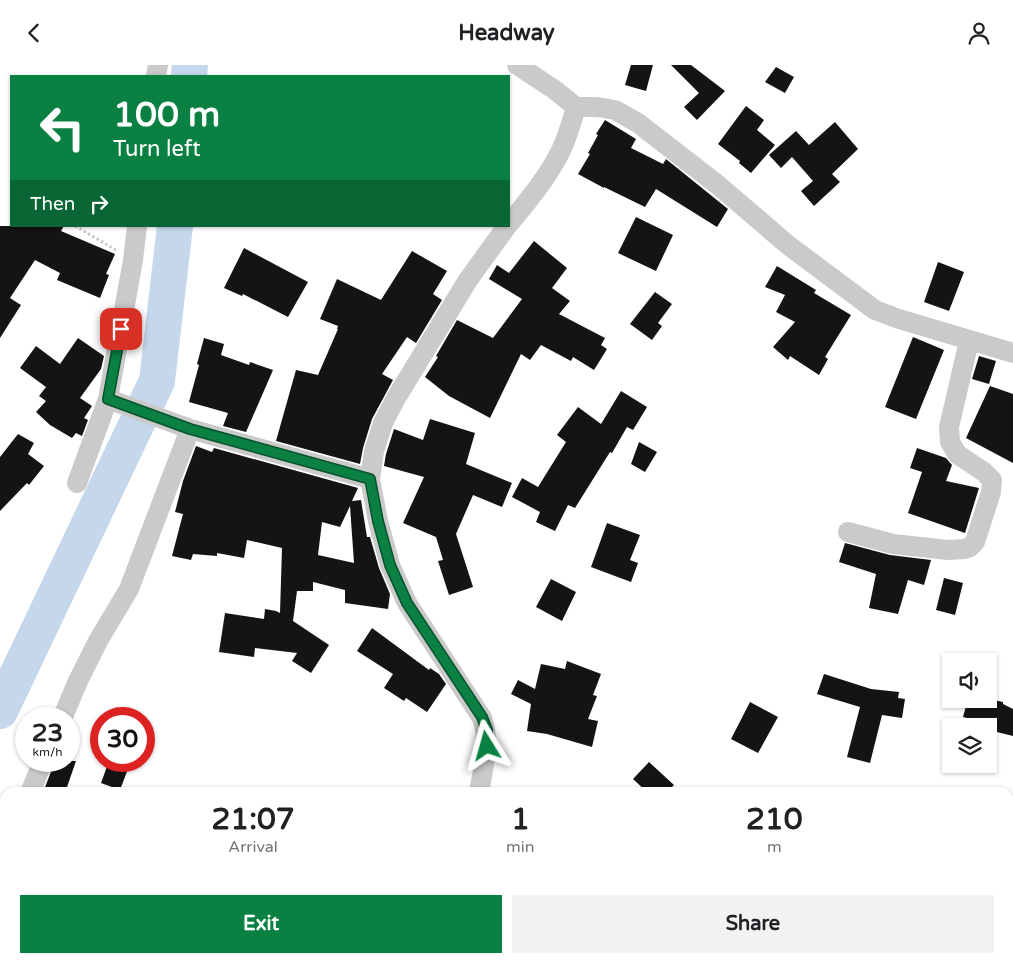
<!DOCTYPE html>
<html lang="en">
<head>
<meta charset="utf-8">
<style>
  :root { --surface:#fff; --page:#f2f2f2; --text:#202124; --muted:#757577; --accent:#0b8043 }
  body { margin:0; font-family:"Varela Round",sans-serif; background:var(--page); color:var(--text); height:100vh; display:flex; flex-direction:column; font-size:19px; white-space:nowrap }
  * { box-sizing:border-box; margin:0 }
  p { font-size:16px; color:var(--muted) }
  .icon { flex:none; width:28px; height:28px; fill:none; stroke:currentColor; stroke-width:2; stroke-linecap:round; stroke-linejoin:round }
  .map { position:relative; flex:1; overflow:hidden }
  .details { position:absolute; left:0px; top:722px; width:1014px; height:176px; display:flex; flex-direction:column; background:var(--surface); border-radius:15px 15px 0 0; box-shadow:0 1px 4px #0004 }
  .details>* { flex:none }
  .hud { position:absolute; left:10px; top:10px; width:500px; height:152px; border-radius:0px; box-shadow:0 1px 4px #0004; background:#0b8043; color:#fff; overflow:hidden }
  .fabs { position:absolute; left:942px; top:588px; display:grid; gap:10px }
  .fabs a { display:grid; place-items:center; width:55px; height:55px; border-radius:0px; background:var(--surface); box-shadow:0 1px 4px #0004; font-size:25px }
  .speed { position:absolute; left:15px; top:642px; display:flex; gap:10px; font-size:25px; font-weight:700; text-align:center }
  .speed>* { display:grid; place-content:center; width:65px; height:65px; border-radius:50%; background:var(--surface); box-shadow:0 1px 4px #0004; line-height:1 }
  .speed small { font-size:12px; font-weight:400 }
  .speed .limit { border:8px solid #d22; background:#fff; color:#111 }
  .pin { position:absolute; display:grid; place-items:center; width:42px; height:42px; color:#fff; margin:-21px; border-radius:10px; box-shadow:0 2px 8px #0006 }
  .me { position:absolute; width:55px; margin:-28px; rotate:352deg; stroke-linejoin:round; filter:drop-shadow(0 0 4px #0008) }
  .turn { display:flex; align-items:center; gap:18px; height:105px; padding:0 20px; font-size:22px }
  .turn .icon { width:65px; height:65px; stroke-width:2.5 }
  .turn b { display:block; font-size:35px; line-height:42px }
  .then { display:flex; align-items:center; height:48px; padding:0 20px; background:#0003; gap:10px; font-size:19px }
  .eta { display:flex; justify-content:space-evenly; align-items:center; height:85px; text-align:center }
  .eta b { font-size:30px; font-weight:700; line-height:35px }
  .button { display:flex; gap:10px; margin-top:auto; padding:10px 20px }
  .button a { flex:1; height:58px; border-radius:0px; background:var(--accent); color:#fff; font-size:20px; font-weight:700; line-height:58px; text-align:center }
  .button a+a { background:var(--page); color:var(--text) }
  header { display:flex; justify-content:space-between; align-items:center; height:65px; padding:0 20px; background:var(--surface); font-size:22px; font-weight:700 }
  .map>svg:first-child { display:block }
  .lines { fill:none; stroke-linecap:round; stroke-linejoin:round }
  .river { stroke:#c5d7eb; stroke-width:36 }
  .building { fill:#141414; fill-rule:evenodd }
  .path { stroke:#cacaca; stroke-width:3; stroke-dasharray:2.5 2.5; stroke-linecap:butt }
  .minor { stroke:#cacaca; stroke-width:20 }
  .route-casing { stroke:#07532c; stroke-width:12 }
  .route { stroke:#0b8043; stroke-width:9 }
</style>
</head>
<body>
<header><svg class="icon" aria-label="back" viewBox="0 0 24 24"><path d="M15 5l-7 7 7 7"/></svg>Headway<svg class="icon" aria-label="person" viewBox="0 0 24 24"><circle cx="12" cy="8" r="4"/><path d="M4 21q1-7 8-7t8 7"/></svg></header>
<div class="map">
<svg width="1013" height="898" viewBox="0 0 1013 898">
  <rect width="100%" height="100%" fill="#fff"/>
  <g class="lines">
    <path class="river" d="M 189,11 L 190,0
      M 0,646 L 157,316 L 175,161"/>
  </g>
  <path class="building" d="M 631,0 L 653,0 L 646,26 L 625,20 Z
    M 671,0 L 691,0 L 725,26 L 697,55 L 684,42 L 699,28 Z
    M 776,2 L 794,12 L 785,28 L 765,17 Z
    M 746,41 L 764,55 L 757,65 L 775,80 L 751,108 L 739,98 L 740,96 L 718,79 Z
    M 605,55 L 636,74 L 631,83 L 663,99 L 666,94 L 728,144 L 717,162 L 656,124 L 645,142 L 604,122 L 604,123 L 578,109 L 590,89 L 588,88 L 598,70 L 596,69 Z
    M 835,57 L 858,84 L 832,109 L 840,117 L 814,141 L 801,126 L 813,116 L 792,92 L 781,103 L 769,90 L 796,66 L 809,80 Z
    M 636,152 L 673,170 L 656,206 L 618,188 Z
    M 0,161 L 64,161 L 61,166 L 115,189 L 106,209 L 109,210 L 100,233 L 57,215 L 60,208 L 35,195 L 10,233 L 21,240 L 0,273 Z
    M 534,176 L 567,203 L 552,223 L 570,236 L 559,249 L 605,273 L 601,280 L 607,284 L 594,305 L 573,292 L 571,296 L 541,280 L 530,295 L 521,289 L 490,353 L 449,331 L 425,312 L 438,292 L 436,291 L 457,255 L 493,273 L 522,234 L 489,214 L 497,200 L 509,208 Z
    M 244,183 L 308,217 L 288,252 L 243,229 L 242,231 L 224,223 Z
    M 412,186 L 447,206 L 433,229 L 442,235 L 416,278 L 407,272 L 382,309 L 393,315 L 372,354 L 363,383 L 360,399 L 276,376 L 296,305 L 318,310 L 338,264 L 337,264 L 338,261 L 320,254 L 337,214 L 381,235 Z
    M 938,197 L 964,207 L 949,246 L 924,237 Z
    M 777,201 L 816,225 L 814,228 L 851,250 L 825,292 L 828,294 L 819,310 L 790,291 L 788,295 L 773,282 L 795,257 L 776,247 L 785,230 L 765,222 Z
    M 655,227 L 672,239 L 658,258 L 662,261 L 652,275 L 630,259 Z
    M 913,272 L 944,285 L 916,354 L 885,342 Z
    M 78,273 L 104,291 L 101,304 L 80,333 L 92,341 L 84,353 L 88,355 L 82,371 L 76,368 L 72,373 L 50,360 L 36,347 L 46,336 L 39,331 L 46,322 L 20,303 L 36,281 L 60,299 Z
    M 204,273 L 224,279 L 221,290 L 249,300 L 250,297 L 273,305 L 246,367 L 223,361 L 228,348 L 189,337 L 199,300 L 197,299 Z
    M 979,291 L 996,296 L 989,319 L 972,314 Z
    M 990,321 L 1013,329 L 1013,398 L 966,373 Z
    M 621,326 L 647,342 L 633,365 L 627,362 L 612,388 L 610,387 L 575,443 L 568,440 L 555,466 L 536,457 L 540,447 L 512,432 L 522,413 L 538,422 L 566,377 L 557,370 L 578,342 L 601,359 Z
    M 430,354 L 475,368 L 466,399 L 512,418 L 502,442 L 473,430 L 456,469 L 473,522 L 449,530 L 438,496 L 443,495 L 436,472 L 403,458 L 424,412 L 384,401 L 386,389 L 394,364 L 423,375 Z
    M 18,369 L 34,378 L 28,389 L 44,401 L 29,420 L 27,418 L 0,446 L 0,392 Z
    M 639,377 L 657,387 L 645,407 L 631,399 Z
    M 196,381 L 212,387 L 214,383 L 358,423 L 352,436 L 361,435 L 367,472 L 370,472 L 379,503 L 390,529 L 388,544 L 345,538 L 345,525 L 313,517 L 313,526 L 297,526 L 293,556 L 329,580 L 311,608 L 292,596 L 297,588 L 255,583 L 254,592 L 219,587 L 225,548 L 264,554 L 265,544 L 276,546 L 280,548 L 282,483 L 247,475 L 244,493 L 217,488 L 217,491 L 193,489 L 191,495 L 172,491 L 183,449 L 175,447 L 183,416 ZM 350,441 L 354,498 L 318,490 L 322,457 L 340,462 Z
    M 917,383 L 946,393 L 952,400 L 946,416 L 979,423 L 965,468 L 908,448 L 922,407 L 910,403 Z
    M 607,458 L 640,470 L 630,495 L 638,498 L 631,517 L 591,502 Z
    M 845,478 L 890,490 L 931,495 L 924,520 L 908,515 L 898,549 L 869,543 L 876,509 L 839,497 Z
    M 944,513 L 963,518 L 955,550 L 936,545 Z
    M 551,514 L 576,527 L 562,556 L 536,542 Z
    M 372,563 L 429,605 L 430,603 L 439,609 L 446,619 L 427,647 L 406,633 L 404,636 L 384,623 L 393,609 L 357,586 Z
    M 567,596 L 601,609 L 593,630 L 597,631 L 588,654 L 598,656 L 592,682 L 547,669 L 527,666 L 531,639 L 511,629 L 518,615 L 535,624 L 541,599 L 565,604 Z
    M 824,609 L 871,624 L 899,627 L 898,633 L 905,634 L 902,653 L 882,650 L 870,698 L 847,692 L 860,642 L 817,629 Z
    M 968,634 L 989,634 L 1003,637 L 1003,639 L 1013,644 L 1013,671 L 989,665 L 989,661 L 983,661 L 983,657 L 963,652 Z
    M 750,637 L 778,652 L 758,688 L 731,674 Z
    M 55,696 L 76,696 L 65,728 L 50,728 L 44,725 Z
    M 109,696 L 131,696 L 120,725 L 101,718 Z
    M 649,697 L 674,720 L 666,728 L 648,728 L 633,714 Z"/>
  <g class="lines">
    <path class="path" d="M 75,161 L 116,185"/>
    <path class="minor" d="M 156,11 L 158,0
      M 576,42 L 597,42 L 615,45 L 638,58 L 718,120 L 788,180 L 875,245 L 899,254 L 1013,288
      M 509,159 C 526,138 544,117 557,93 C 566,78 571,59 576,42 L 555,25 L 517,0
      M 108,334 L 190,364 L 370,414
      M 77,418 L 108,334 L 133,195 L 137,161
      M 848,467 L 893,479 L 948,485 L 964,484 L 970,482 L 975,477 L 991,427 L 992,415 L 984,407 L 957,389 L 950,377 L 949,362 L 969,276
      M 62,654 L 78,616 L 98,576 L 129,524 L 190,364
      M 30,728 L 43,696
      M 479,728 C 483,702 491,678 482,653 L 407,538 L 390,500 L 378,456 L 370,414 L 374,386 L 383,358 L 396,333 L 468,215 L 507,161
      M 0,795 L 5,785
      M 1009,861 L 1013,861
      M 372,894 L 402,898
      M 447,898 L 448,894"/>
  </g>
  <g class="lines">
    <g class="route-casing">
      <path id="route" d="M 121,264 L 108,334 L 190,364 L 370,414 L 378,456 L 390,500 L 407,538 L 482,652 L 487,665 L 487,681"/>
    </g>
    <use href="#route" class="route"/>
  </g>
</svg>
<div class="fabs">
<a><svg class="icon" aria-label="sound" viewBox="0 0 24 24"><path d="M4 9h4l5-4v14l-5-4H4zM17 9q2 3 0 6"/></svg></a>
<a><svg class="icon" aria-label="layers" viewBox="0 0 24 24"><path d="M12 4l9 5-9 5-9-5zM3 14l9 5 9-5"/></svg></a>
</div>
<div class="speed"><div>23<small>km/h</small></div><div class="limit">30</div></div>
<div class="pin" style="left:121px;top:264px;background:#d93025"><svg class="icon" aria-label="arrive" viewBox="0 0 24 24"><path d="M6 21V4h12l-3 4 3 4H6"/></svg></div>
<svg class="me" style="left:487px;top:681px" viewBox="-20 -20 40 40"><path d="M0-17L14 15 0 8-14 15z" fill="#0b8043" stroke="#fff" stroke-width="4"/></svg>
<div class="hud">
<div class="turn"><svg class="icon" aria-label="left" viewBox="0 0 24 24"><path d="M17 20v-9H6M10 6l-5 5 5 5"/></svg><div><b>100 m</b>Turn left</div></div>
<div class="then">Then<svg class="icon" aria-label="right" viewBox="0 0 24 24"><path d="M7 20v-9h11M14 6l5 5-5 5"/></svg></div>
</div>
<section class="details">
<div class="eta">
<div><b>21:07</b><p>Arrival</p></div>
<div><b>1</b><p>min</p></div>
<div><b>210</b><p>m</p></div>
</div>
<div class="button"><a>Exit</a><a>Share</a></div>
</section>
</div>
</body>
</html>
